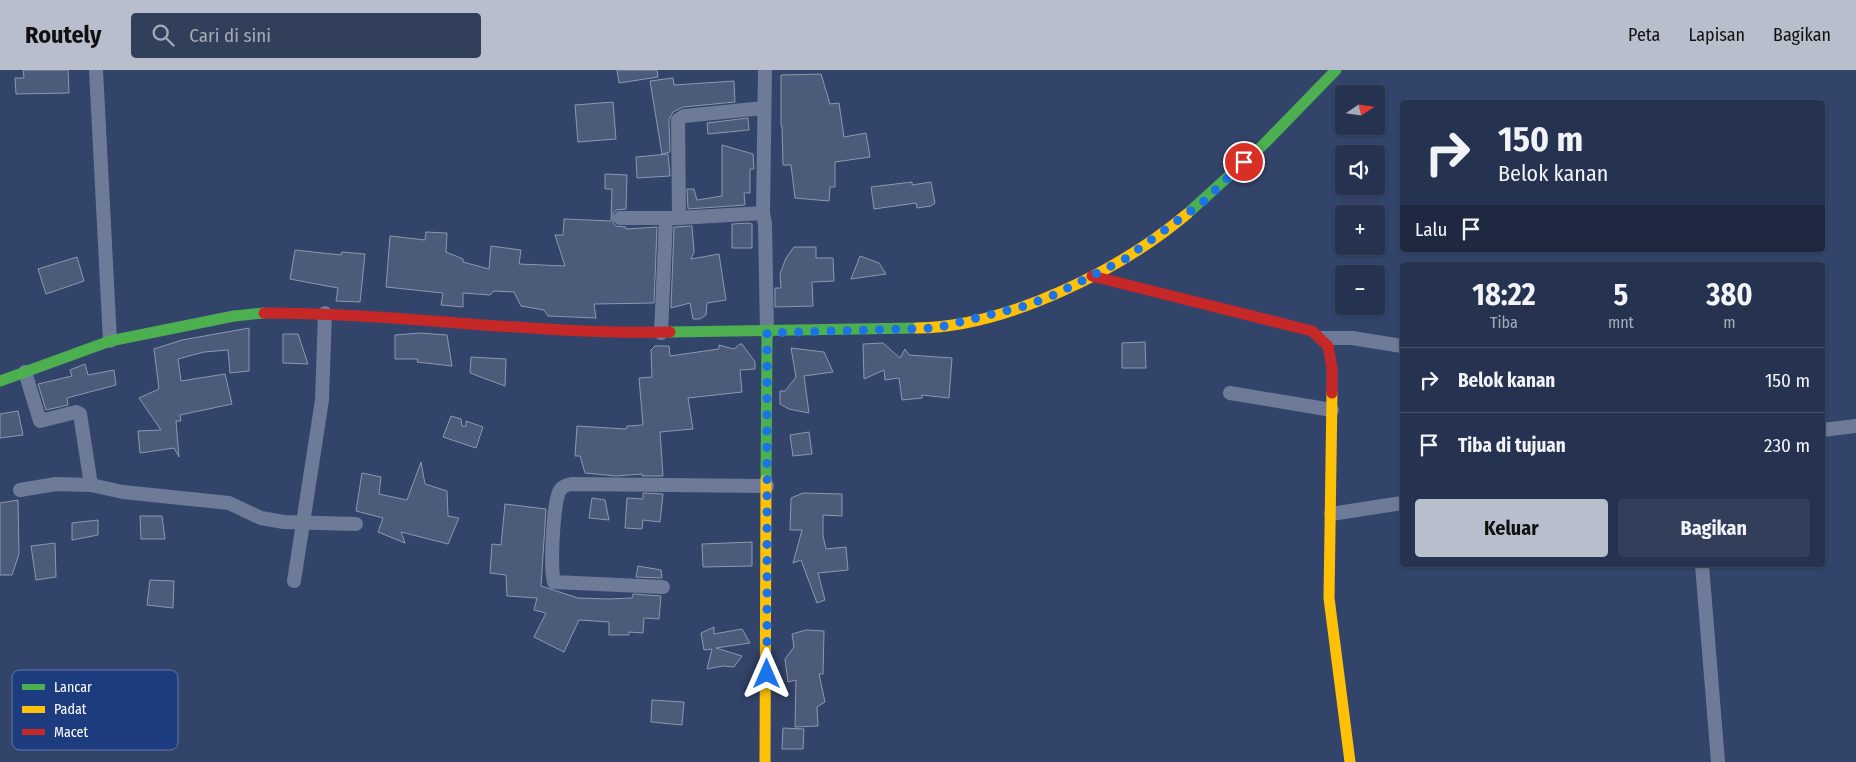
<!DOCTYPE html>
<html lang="id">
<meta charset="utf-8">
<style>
:root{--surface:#263350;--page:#323f5a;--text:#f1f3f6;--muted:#a4aab7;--line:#424e67;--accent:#b8becb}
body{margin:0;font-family:"Fira Sans Condensed",sans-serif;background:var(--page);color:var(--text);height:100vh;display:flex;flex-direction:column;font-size:19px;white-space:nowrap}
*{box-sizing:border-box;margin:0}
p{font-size:16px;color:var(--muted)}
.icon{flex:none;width:28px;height:28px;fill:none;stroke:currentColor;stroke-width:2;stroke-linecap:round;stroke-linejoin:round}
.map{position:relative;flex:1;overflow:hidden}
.drawer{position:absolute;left:1400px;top:192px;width:425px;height:305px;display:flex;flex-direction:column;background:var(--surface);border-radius:5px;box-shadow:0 1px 4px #0004,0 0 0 1px var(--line)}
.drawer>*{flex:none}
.hud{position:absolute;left:1400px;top:30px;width:425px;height:152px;border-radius:5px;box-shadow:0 1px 4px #0004,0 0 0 1px var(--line);background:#263350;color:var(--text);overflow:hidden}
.needle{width:32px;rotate:77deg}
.tools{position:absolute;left:1335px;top:15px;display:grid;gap:10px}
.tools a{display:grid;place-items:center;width:50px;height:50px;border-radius:5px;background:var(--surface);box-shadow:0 1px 4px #0004,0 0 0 1px var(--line);font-size:25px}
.pin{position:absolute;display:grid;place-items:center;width:42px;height:42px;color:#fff;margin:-21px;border:2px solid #fff;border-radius:50%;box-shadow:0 1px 5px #0007}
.me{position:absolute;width:55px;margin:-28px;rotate:0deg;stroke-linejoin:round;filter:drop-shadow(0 0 4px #0008)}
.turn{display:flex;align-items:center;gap:18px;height:105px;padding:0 15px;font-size:22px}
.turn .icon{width:65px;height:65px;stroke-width:2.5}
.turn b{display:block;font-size:35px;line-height:42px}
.then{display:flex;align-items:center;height:48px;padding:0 15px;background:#0003;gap:10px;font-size:19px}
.eta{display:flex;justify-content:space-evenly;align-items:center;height:85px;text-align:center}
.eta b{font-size:30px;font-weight:700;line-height:35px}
.primary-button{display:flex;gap:10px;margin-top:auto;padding:10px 15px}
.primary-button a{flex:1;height:58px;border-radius:5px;background:var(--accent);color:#111;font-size:20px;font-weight:700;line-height:58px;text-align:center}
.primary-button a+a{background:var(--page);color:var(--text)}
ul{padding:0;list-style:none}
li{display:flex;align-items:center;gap:15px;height:65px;padding:0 15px;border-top:1px solid var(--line)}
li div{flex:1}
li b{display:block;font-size:19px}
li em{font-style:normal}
header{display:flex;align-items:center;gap:30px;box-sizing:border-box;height:70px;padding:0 25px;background:var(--accent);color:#111}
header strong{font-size:24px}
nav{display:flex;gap:28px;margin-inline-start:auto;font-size:18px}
.search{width:350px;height:45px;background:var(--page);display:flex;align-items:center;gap:12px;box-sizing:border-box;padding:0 18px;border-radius:5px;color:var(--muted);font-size:19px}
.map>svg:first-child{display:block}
.building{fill:#4d5b7a;stroke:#8d98af}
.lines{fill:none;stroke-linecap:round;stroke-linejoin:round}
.street{stroke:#6e7b98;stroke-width:14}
.fast{stroke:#4caf50;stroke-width:11}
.slow{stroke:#ffc107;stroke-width:11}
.jam{stroke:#c62828;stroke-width:11}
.route{stroke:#1a73e8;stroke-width:9;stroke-dasharray:0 16.2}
.key{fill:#1d3c80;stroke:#6176a6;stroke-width:1}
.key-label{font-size:14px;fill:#fff}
</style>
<header>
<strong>Routely</strong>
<div class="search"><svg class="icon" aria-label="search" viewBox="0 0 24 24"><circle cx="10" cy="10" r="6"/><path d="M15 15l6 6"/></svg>Cari di sini</div>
<nav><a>Peta</a><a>Lapisan</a><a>Bagikan</a></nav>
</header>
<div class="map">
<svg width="1856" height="692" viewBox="0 0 1856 692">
<rect width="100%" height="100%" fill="#33446a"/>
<g class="building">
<path d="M23,0H68L69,23L16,24L15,8H24Z"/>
<path d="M617,0H657L658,7L619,13Z"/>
<path d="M821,4L830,34L839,33L844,67L866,63L870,87L835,92V117H830L829,131L795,128L791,95H783L782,56H781V5Z"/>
<path d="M673,8L674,15L734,11L735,32L683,37L673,42L669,50L670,82L662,84L650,11Z"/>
<path d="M613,32L616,69L578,72L575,35Z"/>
<path d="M748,48L749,60L708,64L707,53Z"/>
<path d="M722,75L753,84L754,99H750V123H744L745,135L688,139L687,119H694L697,130L722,126Z"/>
<path d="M668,84L670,106L637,108L636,87Z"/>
<path d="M605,104L627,105L626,139L616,140L613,143V153L616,156L626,157V159L657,157L654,233L594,234L596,248L548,246L544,240L521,236L514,222L494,221L490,225L463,223V237L441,235L443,223L386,217L390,166L425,170L426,162L447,163L446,182L463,189V192L489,199L491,176L521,180L519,194L565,196L555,165H563L564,149L611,151L612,119H605Z"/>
<path d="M912,112V115L931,112L935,133L931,136L917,138L916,133L874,139L871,117Z"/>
<path d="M748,153L752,154V178H732V154Z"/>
<path d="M692,156L694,182L691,189L719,184L726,230L707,233L706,245L700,249H693L690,233L671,238L674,157Z"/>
<path d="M794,177H816V188H833L834,211L812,212L813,236L775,237V218H781L780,204L786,188Z"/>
<path d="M295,180L341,185L342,182L365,184L360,232L336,231L338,218L290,209Z"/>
<path d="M860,186L879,193L886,204L851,209Z"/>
<path d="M77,187L84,211L46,224L38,199Z"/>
<path d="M249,258V301L230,303L228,280L204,282L178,289L181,311L225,304L232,334L180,345L181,351H176L179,387L174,378L140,383L138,361L161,360L139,328L159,319L154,279L182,270Z"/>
<path d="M420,263L447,265L452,296L417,292L418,289H395V265Z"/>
<path d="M283,264H298L308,294L283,293Z"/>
<path d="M1145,272L1146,298H1122V273Z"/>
<path d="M883,273L900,288L905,279L909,285L952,288L949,328L922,325V328L902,330L899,308L885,310L884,300L864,309L863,274Z"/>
<path d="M740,274H742L755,292V299L740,300L742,322L688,328L693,359L660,362L663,406H642V404L616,406L585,403L580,386H575L577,356L626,359L627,356L643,355L639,308L652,307L651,280L655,276H669L670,286L719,279V275L734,279Z"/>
<path d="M791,278L824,282L833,302L804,306L809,343L789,339L780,334V321H785L796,307Z"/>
<path d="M471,287L506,289L505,316L470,303Z"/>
<path d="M85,294L88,305L114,300L116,315L67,328L68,335L46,340L38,314L72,306L70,300Z"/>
<path d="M18,341L23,365L0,368V344Z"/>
<path d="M451,346L461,349L462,356H466V351L483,357L476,378L443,367Z"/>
<path d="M809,362L812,384L793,386L790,365Z"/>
<path d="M421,392L425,414L447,421L448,446L459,448L448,474L401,462L405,473L378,462L383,448L356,441L362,403L381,407L379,424L407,430Z"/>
<path d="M643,423L663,424L660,452L643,450L642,459L625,458L627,428L643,429Z"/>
<path d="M803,423L842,424V446L823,445V466L826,479L846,477L848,500L818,503L825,530L817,533L801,490L793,493L802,460H790L791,428Z"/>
<path d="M592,428L605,430L609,450L589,448Z"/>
<path d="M18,430L19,484L12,505H0V433Z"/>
<path d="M505,434L546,439L541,516L578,528L609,529L632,528L633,524L661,526L659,549L644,548L643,563L629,562V565H609V552L579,550L564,582L534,567L546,543L534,540L537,528L507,526L506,505L490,503L492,474L501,475Z"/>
<path d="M140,446H162L165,469H141Z"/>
<path d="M98,450V465L72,470V453Z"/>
<path d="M752,472V496L703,497L702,474Z"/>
<path d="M55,473L56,507L36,510L31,476Z"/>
<path d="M638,496L661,500L662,508L636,507Z"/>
<path d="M150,510L174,511L173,538L147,535Z"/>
<path d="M714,557V564L742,559L750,573L716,578L742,586L734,597L723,596L707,599L712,579L704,580L701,563Z"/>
<path d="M806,560L824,561L823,604H819L825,632L817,637L818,656L795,657L796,610L788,612L785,589L794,577L792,564Z"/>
<path d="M652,630L684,632L682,655L651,652Z"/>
<path d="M783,658L804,659L803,679H782Z"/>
</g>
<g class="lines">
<g class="street">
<path d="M96,0L110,271"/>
<path d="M765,0L763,143L765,154L767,263"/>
<path d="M620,148H679L763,143"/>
<path d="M679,148L678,50L684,46L764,38"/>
<path d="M661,263L666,148"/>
<path d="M1322,268H1352L1402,276"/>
<path d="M25,302L40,351L76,342L80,344L91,415"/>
<path d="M1230,323L1332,340"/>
<path d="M1822,360L1856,356"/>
<path d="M20,420L56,414L91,415L123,422L229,433L261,448L284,452L356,454"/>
<path d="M1331,444L1402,433"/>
<path d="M1702,495L1718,692"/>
<path d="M294,511L322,330L325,243"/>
<path d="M663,517L554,512C550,498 553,437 559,422C561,417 566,415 571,414L767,416"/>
</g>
<g class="fast">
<path d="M1187,144L1263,75L1336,0"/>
<path d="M670,262L917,258"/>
<path d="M0,311L110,271L234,246L264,243"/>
<path d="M766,410L767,263"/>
</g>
<g class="slow">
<path d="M917,258C1006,257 1119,201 1187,144"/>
<path d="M1332,323L1329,528L1350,692"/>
<path d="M765,692L766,410"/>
</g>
<g class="jam">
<path d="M1092,206L1312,261L1328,276L1332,298V323"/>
<path d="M264,243C400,243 535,265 670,262"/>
</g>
</g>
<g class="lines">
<path class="route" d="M767,604V263L936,258L1025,236L1054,225L1125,189L1203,132L1244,92"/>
</g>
<rect x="12" y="600" width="166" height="80" rx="8" class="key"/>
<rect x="22" y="614" width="23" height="6" fill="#4caf50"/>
<rect x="22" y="636" width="23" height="7" fill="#ffc107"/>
<rect x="22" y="659" width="23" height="6" fill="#c62828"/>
<g class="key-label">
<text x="54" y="622">Lancar</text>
<text x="54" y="644">Padat</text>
<text x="54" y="667">Macet</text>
</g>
</svg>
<div class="tools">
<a><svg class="needle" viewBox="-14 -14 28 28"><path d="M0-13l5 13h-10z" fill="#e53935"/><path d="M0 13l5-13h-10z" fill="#a4aab7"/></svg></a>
<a><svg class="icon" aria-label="sound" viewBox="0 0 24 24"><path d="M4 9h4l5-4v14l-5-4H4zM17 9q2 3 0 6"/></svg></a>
<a>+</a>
<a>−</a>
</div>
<div class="pin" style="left:1244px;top:92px;background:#d93025"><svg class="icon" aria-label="arrive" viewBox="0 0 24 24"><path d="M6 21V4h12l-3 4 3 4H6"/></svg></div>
<svg class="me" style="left:767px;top:604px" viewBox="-20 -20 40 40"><path d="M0-17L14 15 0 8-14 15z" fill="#1a73e8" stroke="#fff" stroke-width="4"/></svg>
<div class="hud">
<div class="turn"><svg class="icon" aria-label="right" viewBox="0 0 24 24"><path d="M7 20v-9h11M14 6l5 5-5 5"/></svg><div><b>150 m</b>Belok kanan</div></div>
<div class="then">Lalu<svg class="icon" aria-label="arrive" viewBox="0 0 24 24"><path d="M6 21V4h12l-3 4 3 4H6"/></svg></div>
</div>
<section class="drawer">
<div class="eta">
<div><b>18:22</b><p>Tiba</p></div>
<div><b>5</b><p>mnt</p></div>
<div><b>380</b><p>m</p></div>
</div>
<ul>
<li><svg class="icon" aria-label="right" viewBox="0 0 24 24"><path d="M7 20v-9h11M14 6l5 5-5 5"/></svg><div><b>Belok kanan</b></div><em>150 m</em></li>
<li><svg class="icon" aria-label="arrive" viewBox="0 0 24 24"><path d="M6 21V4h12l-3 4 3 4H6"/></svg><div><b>Tiba di tujuan</b></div><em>230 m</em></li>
</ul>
<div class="primary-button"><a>Keluar</a><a>Bagikan</a></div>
</section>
</div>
